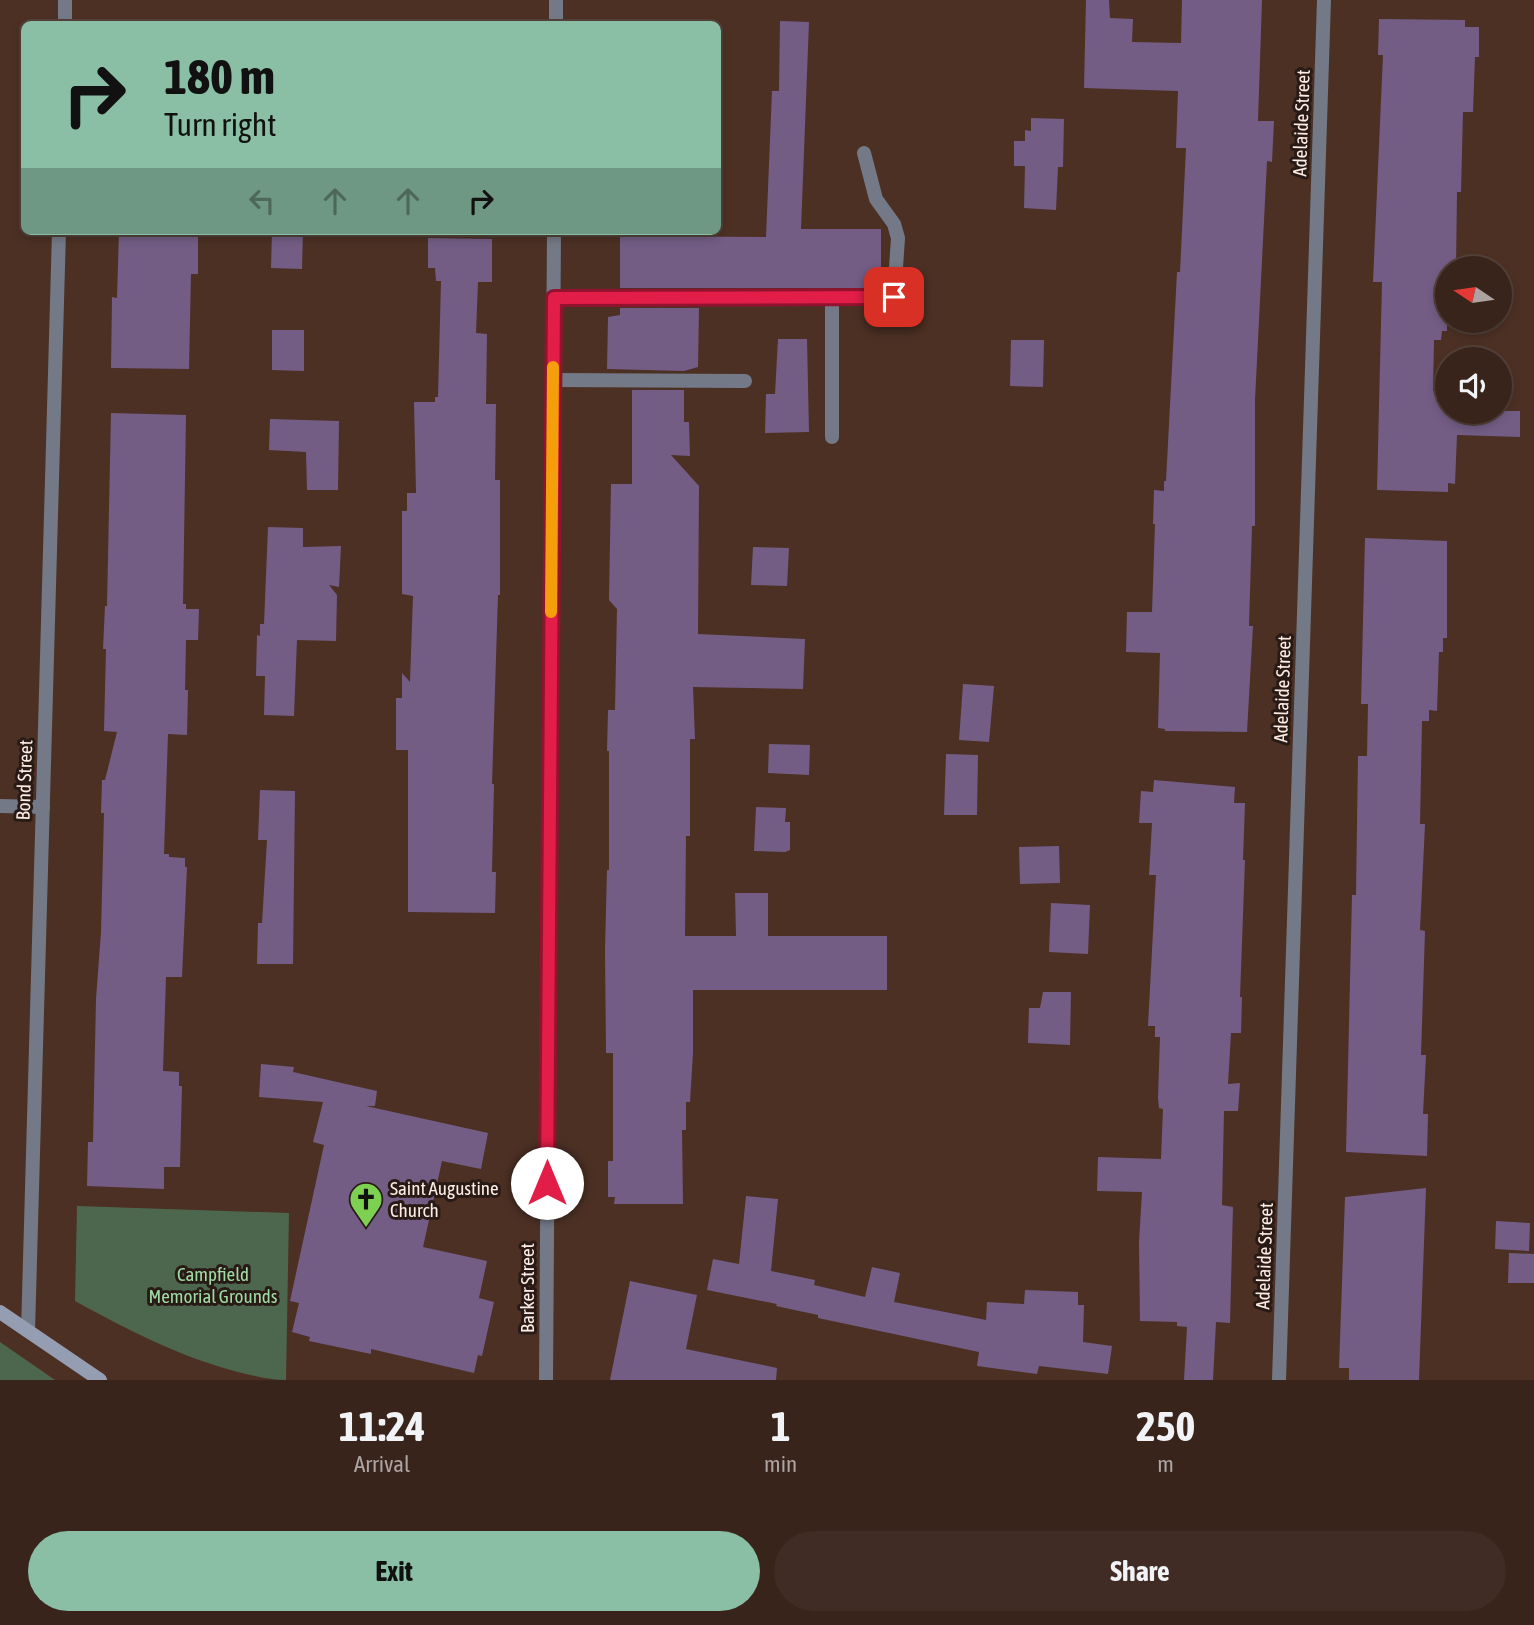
<!DOCTYPE html>
<style>
:root{--surface:#39241b;--page:#402c24;--text:#f1f3f6;--muted:#aba4a3;--line:#53413a;--accent:#8abfa5}
body{margin:0;font-family:"Asap Condensed",sans-serif;background:var(--page);color:var(--text);height:100vh;display:flex;flex-direction:column;font-size:26px;white-space:nowrap}
*{box-sizing:border-box;margin:0}
p{font-size:23px;color:var(--muted)}
.icon{flex:none;width:38px;height:38px;fill:none;stroke:currentColor;stroke-width:2;stroke-linecap:round;stroke-linejoin:round}
.map{position:relative;height:1380px;overflow:hidden}
.sheet{display:flex;flex-direction:column;background:var(--surface);flex:1}
.sheet>*{flex:none}
.hud{position:absolute;left:21px;top:21px;width:700px;height:214px;border-radius:10px;box-shadow:0 4px 10px #0003,0 0 0 2px var(--line);background:#8abfa5;color:#111;overflow:hidden}
.needle{width:46px;rotate:283deg}
.fabs{position:absolute;left:1435px;top:256px;display:grid;gap:14px}
.fabs a{display:grid;place-items:center;width:77px;height:77px;border-radius:50%;background:var(--surface);box-shadow:0 4px 10px #0003,0 0 0 2px var(--line);font-size:35px}
.pin{position:absolute;display:grid;place-items:center;width:60px;height:60px;color:#fff;margin:-30px;border-radius:14px;box-shadow:0 4px 10px #0006}
.me{position:absolute;width:77px;margin:-38px;rotate:0deg;stroke-linejoin:round;filter:drop-shadow(0 0 5px #0008)}
.turn{display:flex;align-items:center;gap:24px;height:147px;padding:0 28px;font-size:32px}
.turn .icon{width:91px;height:91px;stroke-width:2.5}
.turn b{display:block;font-size:49px;line-height:60px}
.lanes{display:flex;align-items:center;height:66px;padding:0 28px;background:#0003;justify-content:center;gap:35px;direction:ltr}
.lanes .off{opacity:.35}
.eta{display:flex;justify-content:space-evenly;align-items:center;height:119px;text-align:center}
.eta b{font-size:42px;font-weight:700;line-height:49px}
.cta{display:flex;gap:14px;margin-top:auto;padding:14px 28px}
.cta a{flex:1;height:80px;border-radius:42px;background:var(--accent);color:#111;font-size:28px;font-weight:700;line-height:80px;text-align:center}
.cta a+a{background:var(--page);color:var(--text)}
.map>svg:first-child{display:block}
.green{fill:#4d674f}
.building{fill:#735d85}
.lines{fill:none;stroke-linecap:round;stroke-linejoin:round}
.service{stroke:#737986;stroke-width:14}
.minor{stroke:#737986;stroke-width:14}
.secondary{stroke:#949db1;stroke-width:14}
.route-casing{stroke:#92132f;stroke-width:18}
.route{stroke:#e11d48;stroke-width:12}
.slow{stroke:#f59e0b;stroke-width:12}
.labels{text-anchor:middle;dominant-baseline:central;stroke-width:6;stroke-linejoin:round;paint-order:stroke}
.street-label{font-size:19px;fill:#ffece4;stroke:#281b16}
.poi-label{font-size:19px;fill:#ffece4;stroke:#281b16;text-anchor:start}
.park-label{font-size:19px;fill:#9fdba4;stroke:#281b16}
</style>
<div class="map">
<svg width="1534" height="1380" viewBox="0 0 1534 1380">
<rect width="100%" height="100%" fill="#4c3024"/>
<g class="green">
<path d="M77,1206L289,1213L286,1380C269,1380 255,1376 238,1372C180,1357 128,1330 75,1301Z"/>
<path d="M0,1342L55,1380H0Z"/>
</g>
<g class="building">
<path d="M1086,0H1109L1110,18L1133,19L1132,42L1181,43L1182,0H1262L1258,121H1274L1272,162L1267,161L1255,400V526H1252L1249,626H1253L1247,732L1165,731V729L1158,728L1160,653L1126,652L1127,612H1152L1155,524H1153L1154,490L1164,491V481H1166L1177,272H1180L1186,148H1176L1178,91L1084,88Z"/>
<path d="M1379,19L1465,20V27H1479V57H1475L1473,112H1463L1461,192H1457L1456,268H1447V331H1442L1441,340H1434L1433,391L1447,392V411H1520V437L1457,435L1455,484L1448,483V492L1377,490L1382,282H1373L1383,55H1378Z"/>
<path d="M780,21L809,22L801,229H881V288H620V236L766,237L772,91H779Z"/>
<path d="M1031,118L1064,119L1063,167H1058L1056,210L1024,208L1025,166H1014V141H1025V130L1031,131Z"/>
<path d="M119,231H198V274H191L189,369L111,368L112,297L117,298Z"/>
<path d="M272,231H303L302,269L271,268Z"/>
<path d="M428,238L492,239V282H478L476,333L487,334L486,404H496L495,480H500V595H498L492,784H494L492,872H496L495,913L408,912V750H396V698H402V673L410,682L413,596L402,594V511H407V493H416L414,402H435V397H438L441,281H436L435,268H428Z"/>
<path d="M620,308H699L698,367L684,371L607,369L608,317L620,315Z"/>
<path d="M272,330H304V371L272,370Z"/>
<path d="M778,339H807L809,432L765,433L766,394H775Z"/>
<path d="M1011,340H1044L1043,387L1010,386Z"/>
<path d="M632,390H684V422H689L690,456L671,455L699,486L698,634L805,639L803,689L693,687L695,739H690V836H686L685,936H736L735,893H768V936H887V990H693V1053L690,1102H686V1130H682L683,1204H614L615,1197H608V1161H613V1053H606L605,950L607,870H609V751H607L608,710H615L617,609L609,600L611,484H632Z"/>
<path d="M111,413L186,415L183,604H186V609H199L198,640H186L185,690H188L187,735L168,734L164,854H169V857L185,858V867H187L182,977H166L163,1071L179,1072V1086H182L180,1167H164V1189L87,1186L88,1142H93L96,999L101,932L104,813H101L102,780H105L117,732L104,731L106,649H103L105,606H107Z"/>
<path d="M270,419L339,421L338,490H307L306,452L269,450Z"/>
<path d="M268,527L303,528V547L341,546L339,587L329,585L337,595L336,641L297,640L294,716L264,715L265,676H256L257,635L260,636V624H264Z"/>
<path d="M1365,538L1447,541V638H1443V652H1439L1437,711L1429,710V721H1422L1420,824H1425L1420,930L1425,931L1421,1055H1426L1423,1114H1428L1427,1156L1346,1152L1352,895H1356L1358,756H1367L1368,704H1361Z"/>
<path d="M753,547L789,548L787,586L751,585Z"/>
<path d="M963,684L994,686L989,742L959,740Z"/>
<path d="M769,744L810,745L809,775L768,773Z"/>
<path d="M946,754L978,755L977,815H944Z"/>
<path d="M1154,780L1235,787L1234,803H1245L1243,860H1245L1240,997H1242L1241,1033H1231L1228,1084L1240,1083L1238,1111H1224L1222,1205L1233,1207L1230,1323L1216,1322L1213,1380H1184L1187,1327L1177,1326V1322L1140,1321L1139,1242L1142,1192L1097,1191L1098,1157L1161,1159L1163,1109L1159,1108L1158,1098L1160,1037H1155V1026H1148L1156,875H1149L1152,823H1139L1141,791L1153,792Z"/>
<path d="M260,790L295,791L293,964H257L258,923H262L267,840H258Z"/>
<path d="M756,807L786,808L785,822H790V850L785,852L754,851Z"/>
<path d="M1059,846L1060,883L1020,884L1019,847Z"/>
<path d="M1051,903L1090,905L1088,954L1049,952Z"/>
<path d="M1043,992H1071L1070,1045L1028,1043L1029,1008H1040Z"/>
<path d="M261,1064L294,1067L293,1072L377,1091L375,1106H366L488,1133L481,1169L442,1161L423,1247L487,1261L479,1298L494,1302L482,1356L478,1355L474,1373L371,1349V1354L309,1341L310,1337L292,1332L299,1303L290,1301L324,1145L313,1142L323,1102L259,1097Z"/>
<path d="M1426,1188L1419,1380H1349V1368H1339L1345,1197Z"/>
<path d="M746,1196L778,1199L771,1271L815,1280L814,1285L865,1297L872,1267L900,1273L894,1302L986,1320L987,1302L1024,1304L1025,1290L1078,1292V1305H1084L1083,1342L1112,1346L1108,1374L1039,1366L1037,1374L977,1366L979,1352L818,1318V1315L776,1306L777,1304L707,1290L713,1259L739,1264Z"/>
<path d="M1496,1221L1530,1223L1529,1251L1495,1249Z"/>
<path d="M1509,1253L1534,1254V1283H1508Z"/>
<path d="M630,1281L697,1295L686,1349L777,1368L776,1380H610Z"/>
</g>
<g class="lines">
<g class="service">
<path d="M554,298H832V437"/>
<path d="M832,298L894,297L898,238L894,224L876,199L864,153"/>
<path d="M553,380L745,381"/>
<path d="M0,806L43,807"/>
</g>
<g class="minor">
<path d="M65,24V0"/>
<path d="M556,24V0"/>
<path d="M28,1331L59,231"/>
<path d="M546,1380L554,231"/>
<path d="M1279,1380L1324,0"/>
</g>
<path class="secondary" d="M0,1312L100,1380"/>
</g>
<g class="lines">
<defs>
<path id="route" d="M547,1183L554,298L894,297"/>
</defs>
<use href="#route" class="route-casing"/>
<use href="#route" class="route"/>
<path class="slow" d="M551,612L553,367"/>
</g>
<defs>
<symbol id="church-pin" viewBox="-11 -11 22 30"><path d="M0 17L-7.5 6A9.5 9.5 0 1 1 7.5 6Z" fill="#7ed053" stroke="#281b16"/><path d="M-1.2-6h2.4v3.5h3.3v2.4h-3.3V6h-2.4V-.1h-3.3v-2.4h3.3Z" fill="#111"/></symbol>
</defs>
<g fill-rule="evenodd">
<use href="#church-pin" x="347" y="1180" width="38" height="52"/>
</g>
<g class="labels">
<g class="street-label">
<text transform="translate(1301 123) rotate(-88)">Adelaide Street</text>
<text transform="translate(1282 689) rotate(-88)">Adelaide Street</text>
<text transform="translate(24 780) rotate(-88)">Bond Street</text>
<text transform="translate(1264 1256) rotate(-88)">Adelaide Street</text>
<text transform="translate(527 1288) rotate(-90)">Barker Street</text>
</g>
<g class="poi-label">
<text x="390" y="1188">Saint Augustine<tspan x="390" dy="22">Church</tspan></text>
</g>
<g class="park-label">
<text x="213" y="1274">Campfield<tspan x="213" dy="22">Memorial Grounds</tspan></text>
</g>
</g>
</svg>
<div class="fabs">
<a><svg class="needle" viewBox="-14 -14 28 28"><path d="M0-13l5 13h-10z" fill="#e53935"/><path d="M0 13l5-13h-10z" fill="#aba4a3"/></svg></a>
<a><svg class="icon" aria-label="sound" viewBox="0 0 24 24"><path d="M4 9h4l5-4v14l-5-4H4zM17 9q2 3 0 6"/></svg></a>
</div>
<div class="pin" style="left:894px;top:297px;background:#d93025"><svg class="icon" aria-label="arrive" viewBox="0 0 24 24"><path d="M6 21V4h12l-3 4 3 4H6"/></svg></div>
<svg class="me" style="left:547px;top:1183px" viewBox="-20 -20 40 40"><circle r="19" fill="#fff"/><path d="M0-13L10 11 0 6-10 11z" fill="#e11d48"/></svg>
<div class="hud">
<div class="turn"><svg class="icon" aria-label="right" viewBox="0 0 24 24"><path d="M7 20v-9h11M14 6l5 5-5 5"/></svg><div><b>180 m</b>Turn right</div></div>
<div class="lanes"><svg class="icon off" aria-label="left" viewBox="0 0 24 24"><path d="M17 20v-9H6M10 6l-5 5 5 5"/></svg><svg class="icon off" aria-label="ahead" viewBox="0 0 24 24"><path d="M12 20V5M6 11l6-6 6 6"/></svg><svg class="icon off" aria-label="ahead" viewBox="0 0 24 24"><path d="M12 20V5M6 11l6-6 6 6"/></svg><svg class="icon" aria-label="right" viewBox="0 0 24 24"><path d="M7 20v-9h11M14 6l5 5-5 5"/></svg></div>
</div>
</div>
<section class="sheet">
<div class="eta">
<div><b>11:24</b><p>Arrival</p></div>
<div><b>1</b><p>min</p></div>
<div><b>250</b><p>m</p></div>
</div>
<div class="cta"><a>Exit</a><a>Share</a></div>
</section>
